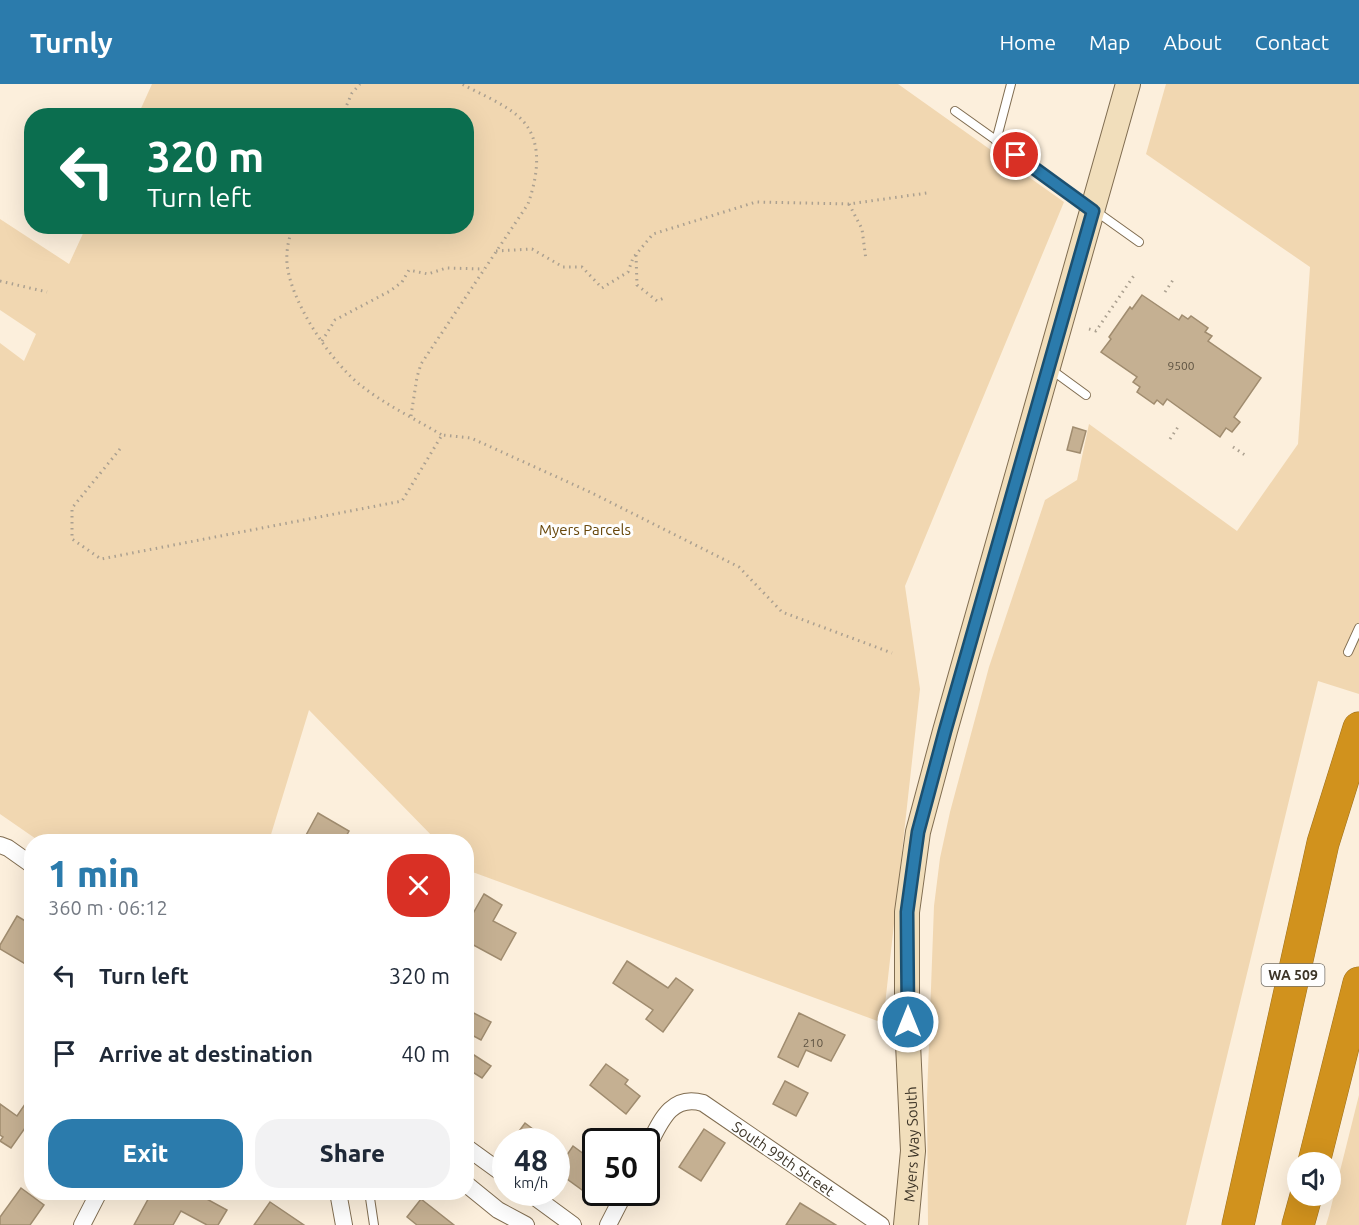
<!DOCTYPE html>
<meta charset="utf-8">
<style>
:root{--surface:#fff;--page:#f2f2f3;--text:#1f2937;--muted:#747a83;--accent:#2b7bac}
body{margin:0;font-family:Ubuntu,sans-serif;background:var(--page);color:var(--text);height:100vh;display:flex;flex-direction:column;font-size:22px;white-space:nowrap}
*{box-sizing:border-box;margin:0}
p{font-size:20px;color:var(--muted)}
.icon{flex:none;width:33px;height:33px;fill:none;stroke:currentColor;stroke-width:2;stroke-linecap:round;stroke-linejoin:round}
.map{position:relative;flex:1;overflow:hidden}
.panel{position:absolute;left:24px;top:750px;width:450px;height:366px;display:flex;flex-direction:column;background:var(--surface);border-radius:24px;box-shadow:0 6px 24px #0002}
.panel>*{flex:none}
.banner{position:absolute;left:24px;top:24px;width:450px;height:126px;border-radius:24px;box-shadow:0 6px 24px #0002;background:#0b6e4f;color:#fff;overflow:hidden}
.fabs{position:absolute;left:1287px;top:1068px;display:grid;gap:12px}
.fabs a{display:grid;place-items:center;width:54px;height:54px;border-radius:50%;background:var(--surface);box-shadow:0 6px 24px #0002;font-size:30px}
.speed{position:absolute;left:492px;top:1044px;display:flex;gap:12px;font-size:30px;font-weight:700;text-align:center}
.speed>*{display:grid;place-content:center;width:78px;height:78px;border-radius:50%;background:var(--surface);box-shadow:0 6px 24px #0002;line-height:1}
.speed small{font-size:15px;font-weight:400}
.speed .limit{border:3px solid #111;border-radius:9px;background:#fff;color:#111}
.pin{position:absolute;display:grid;place-items:center;width:51px;height:51px;color:#fff;margin:-26px;border:3px solid #fff;border-radius:50%;box-shadow:0 2px 6px #0007}
.me{position:absolute;width:66px;margin:-33px;rotate:0deg;stroke-linejoin:round;filter:drop-shadow(0 0 4px #0008)}
.turn{display:flex;align-items:center;gap:21px;height:126px;padding:0 24px;font-size:27px}
.turn .icon{width:78px;height:78px;stroke-width:2.5}
.turn b{display:block;font-size:42px;line-height:51px}
.round{display:grid;place-items:center;flex:none;width:63px;height:63px;border-radius:24px;background:var(--page)}
.summary{display:flex;align-items:center;justify-content:space-between;height:102px;padding:0 24px}
h1{font-size:36px;font-weight:800;line-height:45px;color:var(--accent)}
.primary-button{display:flex;gap:12px;margin-top:auto;padding:12px 24px}
.primary-button a{flex:1;height:69px;border-radius:24px;background:var(--accent);color:#fff;font-size:24px;font-weight:800;line-height:69px;text-align:center}
.primary-button a+a{background:var(--page);color:var(--text)}
ul{padding:0;list-style:none}
li{display:flex;align-items:center;gap:18px;height:78px;padding:0 24px}
li div{flex:1}
li b{display:block;font-size:22px}
li em{font-style:normal}
header{display:flex;align-items:center;gap:36px;box-sizing:border-box;height:84px;padding:0 30px;background:var(--accent);color:#fff}
header strong{font-size:28px}
nav{display:flex;gap:33px;margin-inline-start:auto;font-size:21px}
.map>svg:first-child{display:block}
.green{fill:#f1d7b1}
.building{fill:#c5b092;stroke:#a08c6f;stroke-width:1.5}
.lines{fill:none;stroke-linecap:round;stroke-linejoin:round}
.lane-casing{stroke:#806d51;stroke-width:10}
.street-casing{stroke:#806d51;stroke-width:18}
.secondary-casing{stroke:#806d51;stroke-width:26}
.highway-casing{stroke:#9d7120;stroke-width:33}
.path{stroke:#aba090;stroke-width:3;stroke-dasharray:1.5 4.5;stroke-linecap:butt}
.lane{stroke:#fff;stroke-width:8}
.street{stroke:#fff;stroke-width:16}
.secondary{stroke:#f1debb;stroke-width:24}
.highway{stroke:#d1921d;stroke-width:32}
.route-casing{stroke:#1c5070;stroke-width:15}
.route{stroke:#2b7bac;stroke-width:10}
.labels{text-anchor:middle;dominant-baseline:central;stroke-width:6;stroke-linejoin:round;paint-order:stroke}
.number-label{font-size:12px;fill:#5e5342}
.shield{fill:#fefefe;stroke:#767168;stroke-width:1.5}
.shield-label{font-size:14px;font-weight:bold;fill:#3c3427}
.park-label{font-size:15px;fill:#674609;stroke:#fefefe}
.street-label{font-size:15px;fill:#3c3427;stroke:#fefefe}
</style>
<header>
<strong>Turnly</strong>
<nav><a>Home</a><a>Map</a><a>About</a><a>Contact</a></nav>
</header>
<div class="map">
<svg width="1359" height="1141" viewBox="0 0 1359 1141">
<rect width="100%" height="100%" fill="#fcefdc"/>
<g class="green">
<path d="M152,0H898L1064,118L905,502L920,605L883,939L467,786L466,758L437,757L309,626L269,757H39L0,730V259L24,277L36,250L0,226V135L69,180L86,143L466,142V32L138,31Z"/>
<path d="M1166,0H1359V610L1318,597L1186,1141H928L927,1014L934,822L940,774L950,728L989,583L1045,416L1077,396L1089,340L1237,447L1298,360L1310,183L1146,70Z"/>
<path d="M1359,1011V1141H1326L1329,1131Z"/>
</g>
<g class="building">
<path d="M1142,211L1179,236L1182,231L1188,235L1191,232L1208,244L1205,248L1212,252L1208,257L1261,294L1234,333L1240,338L1232,348L1226,344L1220,353L1167,315L1163,321L1157,316L1154,320L1137,308L1140,303L1133,298L1137,293L1101,268L1111,255L1109,253L1130,223L1132,225Z"/>
<path d="M1073,343L1086,347L1080,369L1067,366Z"/>
<path d="M318,729L349,747L343,758H312L305,753Z"/>
<path d="M484,810L502,821L493,837L516,849L501,876L466,857V842Z"/>
<path d="M17,832L32,841V884L0,865V861Z"/>
<path d="M627,877L668,904L676,894L693,906L663,948L646,935L653,926L613,899Z"/>
<path d="M466,925L491,938L481,956L466,948Z"/>
<path d="M799,929L845,951L831,977L806,966L798,983L778,973Z"/>
<path d="M474,971L491,982L482,994L466,984Z"/>
<path d="M606,980L628,996L625,1000L640,1012L626,1030L590,1001Z"/>
<path d="M785,997L808,1009L796,1032L773,1020Z"/>
<path d="M32,1010V1034L11,1064L0,1057L3,1053L0,1051V1020L17,1032Z"/>
<path d="M525,1039L550,1058H511Z"/>
<path d="M704,1045L725,1059L701,1097L679,1083Z"/>
<path d="M573,1062L596,1079V1102L589,1111L556,1087Z"/>
<path d="M21,1104L44,1121L30,1141H0V1133Z"/>
<path d="M152,1108H194L227,1126L218,1141H207L181,1127L173,1141H134Z"/>
<path d="M421,1115L454,1141H417L407,1133Z"/>
<path d="M270,1118L304,1141H254Z"/>
<path d="M800,1119L836,1141H786Z"/>
</g>
<g class="lines">
<defs>
<g id="lane">
<path d="M955,27L1139,158"/>
<path d="M996,57L1011,0"/>
<path d="M1049,284L1086,311"/>
<path d="M1348,568L1359,544"/>
<path d="M367,1108L370,1114L374,1141"/>
</g>
<g id="street">
<path d="M0,761L8,764L32,781"/>
<path d="M466,1063L506,1092"/>
<path id="s1" d="M646,1066C659,1042 669,1009 703,1019L881,1141"/>
<path d="M466,1100L498,1126L526,1141"/>
<path d="M338,1108L344,1141"/>
<path d="M528,1108L573,1141"/>
<path d="M82,1141L99,1108"/>
<path d="M608,1141L625,1108"/>
</g>
<g id="secondary">
<path id="s2" d="M906,1141L913,1067L907,938V828L918,748L945,647L1128,0"/>
</g>
<g id="highway">
<path d="M1314,1078L1359,899"/>
<path d="M1238,1141L1323,759L1359,644"/>
<path d="M1298,1141L1306,1112"/>
</g>
</defs>
<use href="#lane" class="lane-casing"/>
<use href="#street" class="street-casing"/>
<use href="#secondary" class="secondary-casing"/>
<use href="#highway" class="highway-casing"/>
<g class="path">
<path d="M342,32L352,9L360,0"/>
<path d="M849,120L862,145L866,176"/>
<path d="M293,142C289,154 286,166 287,179C290,217 330,276 359,300C384,320 415,335 442,351"/>
<path d="M496,167L532,165L563,183H582L602,204L628,188L633,174L653,150L756,118L849,120L927,109"/>
<path d="M636,171L637,201L657,217L664,214"/>
<path d="M0,197L47,208"/>
<path d="M1165,208L1173,196"/>
<path d="M1089,245L1096,247L1135,190"/>
<path d="M322,257L335,236L390,207L402,198L409,186L428,190L446,184L484,185"/>
<path d="M411,332L417,293L421,280L528,120C537,94 544,59 522,36C508,21 480,10 462,0"/>
<path d="M1170,355L1178,343"/>
<path d="M1233,363L1245,371"/>
<path d="M120,365L72,424V455L101,475L402,417L442,351L471,354L590,408L739,483L782,528L892,569"/>
</g>
<use href="#lane" class="lane"/>
<use href="#street" class="street"/>
<use href="#secondary" class="secondary"/>
<use href="#highway" class="highway"/>
</g>
<g class="lines">
<defs>
<path id="route" d="M908,938L907,828L918,748L945,647L1093,127L1016,71"/>
</defs>
<use href="#route" class="route-casing"/>
<use href="#route" class="route"/>
</g>
<g class="labels">
<g class="number-label">
<text x="1181" y="281">9500</text>
<text x="813" y="958">210</text>
</g>
<rect class="shield" x="1261.5" y="880" width="63" height="22" rx="4.5"/>
<g class="shield-label">
<text x="1293" y="891">WA 509</text>
</g>
<g class="park-label">
<text x="585" y="445">Myers Parcels</text>
</g>
<g class="street-label">
<text stroke="none"><textPath href="#s2" startOffset="81">Myers Way South</textPath></text>
<text stroke="none"><textPath href="#s1" startOffset="180">South 99th Street</textPath></text>
</g>
</g>
</svg>
<div class="fabs">
<a><svg class="icon" aria-label="sound" viewBox="0 0 24 24"><path d="M4 9h4l5-4v14l-5-4H4zM17 9q2 3 0 6"/></svg></a>
</div>
<div class="speed"><div>48<small>km/h</small></div><div class="limit">50</div></div>
<div class="pin" style="left:1016px;top:71px;background:#d93025"><svg class="icon" aria-label="arrive" viewBox="0 0 24 24"><path d="M6 21V4h12l-3 4 3 4H6"/></svg></div>
<svg class="me" style="left:908px;top:938px" viewBox="-20 -20 40 40"><circle r="17" fill="#2b7bac" stroke="#fff" stroke-width="3"/><path d="M0-11L8 9 0 5-8 9z" fill="#fff"/></svg>
<div class="banner">
<div class="turn"><svg class="icon" aria-label="left" viewBox="0 0 24 24"><path d="M17 20v-9H6M10 6l-5 5 5 5"/></svg><div><b>320 m</b>Turn left</div></div>
</div>
<section class="panel">
<div class="summary"><div><h1>1 min</h1><p>360 m · 06:12</p></div><a class="round" style="background:#d93025;color:#fff"><svg class="icon" aria-label="close" viewBox="0 0 24 24"><path d="M6 6l12 12M18 6L6 18"/></svg></a></div>
<ul>
<li><svg class="icon" aria-label="left" viewBox="0 0 24 24"><path d="M17 20v-9H6M10 6l-5 5 5 5"/></svg><div><b>Turn left</b></div><em>320 m</em></li>
<li><svg class="icon" aria-label="arrive" viewBox="0 0 24 24"><path d="M6 21V4h12l-3 4 3 4H6"/></svg><div><b>Arrive at destination</b></div><em>40 m</em></li>
</ul>
<div class="primary-button"><a>Exit</a><a>Share</a></div>
</section>
</div>
